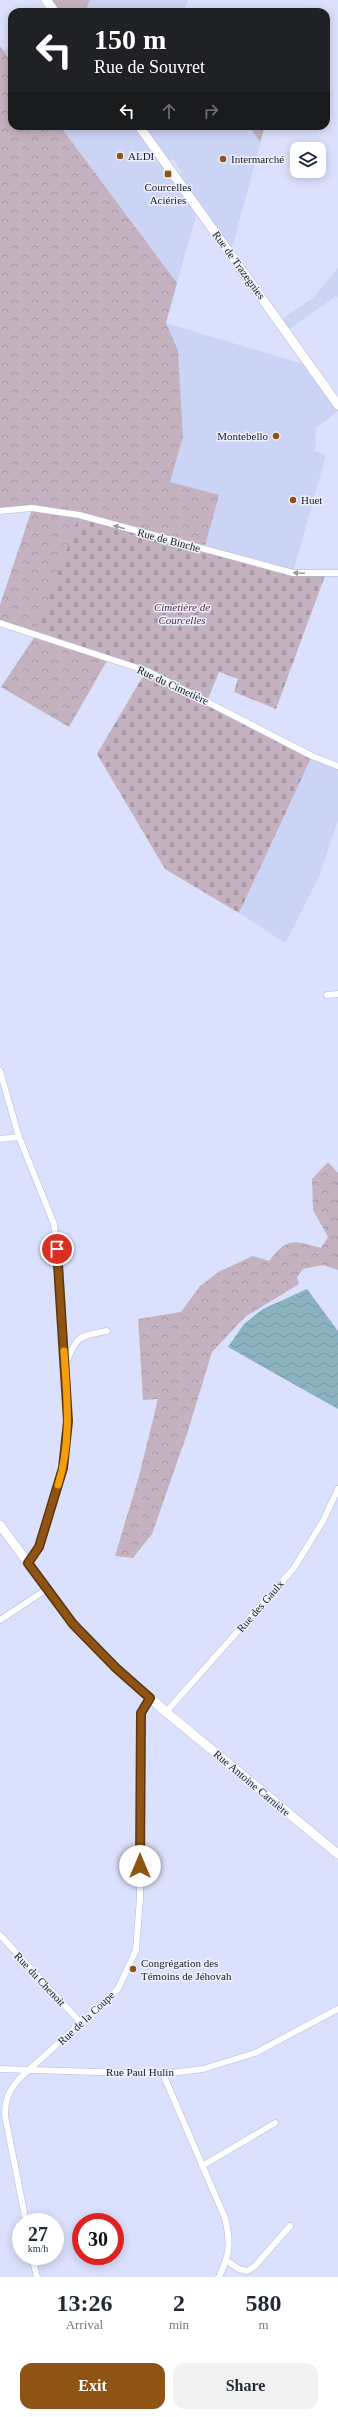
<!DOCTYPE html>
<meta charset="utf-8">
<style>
:root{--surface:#fff;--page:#f2f2f3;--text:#1f2937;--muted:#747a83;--accent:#8f5413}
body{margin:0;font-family:Georgia,serif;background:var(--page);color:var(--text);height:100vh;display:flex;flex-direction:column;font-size:15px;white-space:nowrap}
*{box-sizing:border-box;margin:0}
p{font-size:13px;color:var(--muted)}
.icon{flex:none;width:22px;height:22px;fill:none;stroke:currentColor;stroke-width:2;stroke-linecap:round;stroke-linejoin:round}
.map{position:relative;height:2277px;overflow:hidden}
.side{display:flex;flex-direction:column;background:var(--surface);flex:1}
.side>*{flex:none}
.guide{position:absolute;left:8px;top:8px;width:322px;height:122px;border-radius:12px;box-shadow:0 2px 10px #0003;background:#202124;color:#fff;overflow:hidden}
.buttons{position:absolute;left:290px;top:142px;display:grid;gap:8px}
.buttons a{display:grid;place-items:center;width:36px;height:36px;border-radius:8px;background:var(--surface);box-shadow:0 2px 10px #0003;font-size:20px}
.speed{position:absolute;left:12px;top:2213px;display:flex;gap:8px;font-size:20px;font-weight:700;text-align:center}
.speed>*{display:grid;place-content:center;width:52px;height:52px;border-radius:50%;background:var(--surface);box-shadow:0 2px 10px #0003;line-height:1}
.speed small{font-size:10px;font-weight:400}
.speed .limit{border:6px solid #d22;background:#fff;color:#111}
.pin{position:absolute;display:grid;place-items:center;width:34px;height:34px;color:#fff;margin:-17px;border:2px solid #fff;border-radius:50%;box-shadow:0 1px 4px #0007}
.me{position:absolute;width:44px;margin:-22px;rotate:0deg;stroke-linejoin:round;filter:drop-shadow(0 0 3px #0008)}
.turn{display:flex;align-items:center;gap:14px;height:84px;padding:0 20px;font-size:18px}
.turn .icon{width:52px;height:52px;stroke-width:2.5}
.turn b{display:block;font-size:28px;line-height:34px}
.lanes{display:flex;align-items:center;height:38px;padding:0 20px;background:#0003;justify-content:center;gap:20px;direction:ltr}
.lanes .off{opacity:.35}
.eta{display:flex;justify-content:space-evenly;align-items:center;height:68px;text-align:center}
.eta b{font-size:24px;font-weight:700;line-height:28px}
.action{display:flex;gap:8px;margin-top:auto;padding:8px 20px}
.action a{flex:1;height:46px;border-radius:12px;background:var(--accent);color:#fff;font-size:16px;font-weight:700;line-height:46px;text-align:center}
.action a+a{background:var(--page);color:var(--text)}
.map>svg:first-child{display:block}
.built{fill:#ccd4f6}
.grass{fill:#c5b2c0}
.forest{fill:url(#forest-crowns)}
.cemetery{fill:url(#cemetery-stones)}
.water{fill:url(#water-waves)}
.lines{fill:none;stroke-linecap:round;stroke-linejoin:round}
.minor-casing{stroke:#b4bad5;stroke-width:7}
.secondary-casing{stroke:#b4bad5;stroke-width:10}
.minor{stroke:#fff;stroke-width:6}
.secondary{stroke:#fff;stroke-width:9}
.oneway{fill:#97989c}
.route-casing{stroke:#5d370c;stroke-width:10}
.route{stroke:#8f5413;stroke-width:7}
.slow{stroke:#f59e0b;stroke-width:7}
.poi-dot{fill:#8f5413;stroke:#edf0fb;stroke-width:1.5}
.labels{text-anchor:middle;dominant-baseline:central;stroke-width:3;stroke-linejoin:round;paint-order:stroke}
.poi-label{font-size:11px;fill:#181a24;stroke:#edf0fb;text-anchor:start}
.street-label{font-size:11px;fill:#181a24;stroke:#edf0fb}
.park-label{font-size:11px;font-style:italic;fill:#542c4d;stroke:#edf0fb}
</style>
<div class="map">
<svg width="338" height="2277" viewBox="0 0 338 2277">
<defs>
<pattern id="forest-crowns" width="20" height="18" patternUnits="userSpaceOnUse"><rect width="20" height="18" fill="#c5b2c0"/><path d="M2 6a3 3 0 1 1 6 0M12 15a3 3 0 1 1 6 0" fill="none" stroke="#a898a5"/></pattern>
<pattern id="cemetery-stones" width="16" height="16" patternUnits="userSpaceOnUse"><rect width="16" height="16" fill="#c5b2c0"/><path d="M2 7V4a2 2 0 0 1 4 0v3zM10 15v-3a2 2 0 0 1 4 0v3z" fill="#a898a5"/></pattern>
<pattern id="water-waves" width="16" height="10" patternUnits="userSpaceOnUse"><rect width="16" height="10" fill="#8bb3bf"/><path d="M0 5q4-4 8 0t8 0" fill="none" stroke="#7799a4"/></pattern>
</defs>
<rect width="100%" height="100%" fill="#dbe1fd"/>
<g class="built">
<path d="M90,0H188L184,12H85Z"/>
<path d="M12,44V62L3,51Z"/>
<path d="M60,126H141L176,178L182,172L173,159L169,161L146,126H265L233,245L227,249L198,209L177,283Z"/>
<path d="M338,268V298L336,296L286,332L279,321L314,297Z"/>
<path d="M166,323L310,366L338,405V411L316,428L315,451L326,455L293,573L204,550L170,482L183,437L178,350Z"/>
<path d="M312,756L338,766V820L319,877L285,943L239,913Z"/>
</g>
<g class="grass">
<path d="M46,0H90L85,12H55Z"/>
<path d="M249,126H265L260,142Z"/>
</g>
<g class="forest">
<path d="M0,46L12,62V126H60L177,283L166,323L178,350L183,437L170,482L219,495L204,550L108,659L69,727L1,687L35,636L0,623V605L32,509L0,511Z"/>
<path d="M328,1162L338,1173V1270L323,1265L303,1269L297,1277L299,1284L245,1317L212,1352L187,1434L152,1534L133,1558L115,1556L139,1476L158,1399L143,1400L138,1319L181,1312L200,1286L220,1271L253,1256L269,1261C289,1236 293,1241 321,1248L328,1237L313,1210L312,1179Z"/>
</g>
<path class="cemetery" d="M79,515L293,573H326L276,709L234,692L238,679L219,672L207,701L312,756L239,913L165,869L97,754L146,671L35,636Z"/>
<path class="water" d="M307,1289L338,1331V1409L228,1347L244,1324L263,1309Z"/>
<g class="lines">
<defs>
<g id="minor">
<path d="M0,511L32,508L79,515L293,573H338"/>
<path d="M0,623L147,671L312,756L338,766"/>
<path d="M327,995L338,994"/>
<path d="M0,1071L19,1137L54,1224L60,1274L68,1421L63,1468L39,1547L28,1563"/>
<path d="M0,1139L19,1137"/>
<path d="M66,1362C78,1336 78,1336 107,1331"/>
<path d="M0,1620L47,1589"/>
<path d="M166,1712L294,1568L323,1521L338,1489"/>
<path d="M0,1935L81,2023"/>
<path d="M0,2069L163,2074L203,2069L255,2053L338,2009"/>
<path d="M163,2074L225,2218C231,2243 230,2254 219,2277"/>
<path d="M202,2166L275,2123"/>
<path d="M26,2222L5,2116C5,2099 9,2090 20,2078L118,1989L136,1950L140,1898L141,1713L150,1698"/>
<path d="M32,2256L37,2277"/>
<path d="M227,2261L239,2269L247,2271L255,2266L290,2226"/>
</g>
<g id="secondary">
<path d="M46,0L55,12"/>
<path d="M139,126L338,405"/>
<path d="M0,1525L73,1624L116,1668L166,1712L338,1854"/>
</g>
</defs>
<use href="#minor" class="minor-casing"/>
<use href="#secondary" class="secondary-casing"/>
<use href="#minor" class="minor"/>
<use href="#secondary" class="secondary"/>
</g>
<defs><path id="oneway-solid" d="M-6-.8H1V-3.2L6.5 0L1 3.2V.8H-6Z"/></defs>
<g class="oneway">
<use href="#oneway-solid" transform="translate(119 527) rotate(-164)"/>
<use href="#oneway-solid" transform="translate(299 573) rotate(-178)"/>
</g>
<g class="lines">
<defs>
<path id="route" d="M57,1249L68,1421L63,1468L39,1547L28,1563L73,1624L116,1668L150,1698L141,1713L140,1866"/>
</defs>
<use href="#route" class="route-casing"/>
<use href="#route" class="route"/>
<path class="slow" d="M58,1485C72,1442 67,1396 64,1351"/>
</g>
<g class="poi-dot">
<circle cx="120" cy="156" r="4"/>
<circle cx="223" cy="159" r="4"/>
<rect x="164" y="170" width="8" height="8" rx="2"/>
<circle cx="276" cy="436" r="4"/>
<circle cx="293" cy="500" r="4"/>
<circle cx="133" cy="1969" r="4"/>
</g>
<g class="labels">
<g class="poi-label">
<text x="128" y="156">ALDI</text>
<text x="231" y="159">Intermarché</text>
<text x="168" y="187" text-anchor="middle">Courcelles<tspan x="168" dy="13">Aciéries</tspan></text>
<text x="268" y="436" text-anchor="end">Montebello</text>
<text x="301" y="500">Huet</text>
<text x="141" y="1963">Congrégation des<tspan x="141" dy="13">Témoins de Jéhovah</tspan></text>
</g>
<g class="street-label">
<text transform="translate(239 265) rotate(54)">Rue de Trazegnies</text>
<text transform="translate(169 540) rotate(15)">Rue de Binche</text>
<text transform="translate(173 685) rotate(25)">Rue du Cimetière</text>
<text transform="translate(260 1606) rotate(-49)">Rue des Gaulx</text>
<text transform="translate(252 1783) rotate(40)">Rue Antoine Carnière</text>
<text transform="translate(40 1979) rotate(47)">Rue du Chenoit</text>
<text transform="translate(86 2018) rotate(-43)">Rue de la Coupe</text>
<text x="140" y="2072">Rue Paul Hulin</text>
</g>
<g class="park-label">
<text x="182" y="607">Cimetière de<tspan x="182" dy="13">Courcelles</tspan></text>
</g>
</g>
</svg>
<div class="buttons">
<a><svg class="icon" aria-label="layers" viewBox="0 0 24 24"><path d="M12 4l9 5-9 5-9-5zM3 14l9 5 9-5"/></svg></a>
</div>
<div class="speed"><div>27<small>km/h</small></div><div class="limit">30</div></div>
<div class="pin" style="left:57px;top:1249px;background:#d93025"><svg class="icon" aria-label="arrive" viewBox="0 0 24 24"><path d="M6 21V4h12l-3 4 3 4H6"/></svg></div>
<svg class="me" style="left:140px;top:1866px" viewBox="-20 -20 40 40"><circle r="19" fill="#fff"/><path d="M0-13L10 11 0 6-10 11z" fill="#8f5413"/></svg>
<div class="guide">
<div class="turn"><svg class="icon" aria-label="left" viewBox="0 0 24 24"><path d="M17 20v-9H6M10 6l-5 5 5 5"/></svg><div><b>150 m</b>Rue de Souvret</div></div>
<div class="lanes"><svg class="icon" aria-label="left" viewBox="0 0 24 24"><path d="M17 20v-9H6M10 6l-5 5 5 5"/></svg><svg class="icon off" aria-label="ahead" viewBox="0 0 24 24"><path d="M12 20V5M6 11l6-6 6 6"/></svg><svg class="icon off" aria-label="right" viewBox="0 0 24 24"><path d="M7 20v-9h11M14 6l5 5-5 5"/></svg></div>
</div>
</div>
<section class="side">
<div class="eta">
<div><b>13:26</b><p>Arrival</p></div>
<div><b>2</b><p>min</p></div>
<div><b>580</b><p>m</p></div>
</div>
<div class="action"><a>Exit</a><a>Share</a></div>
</section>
